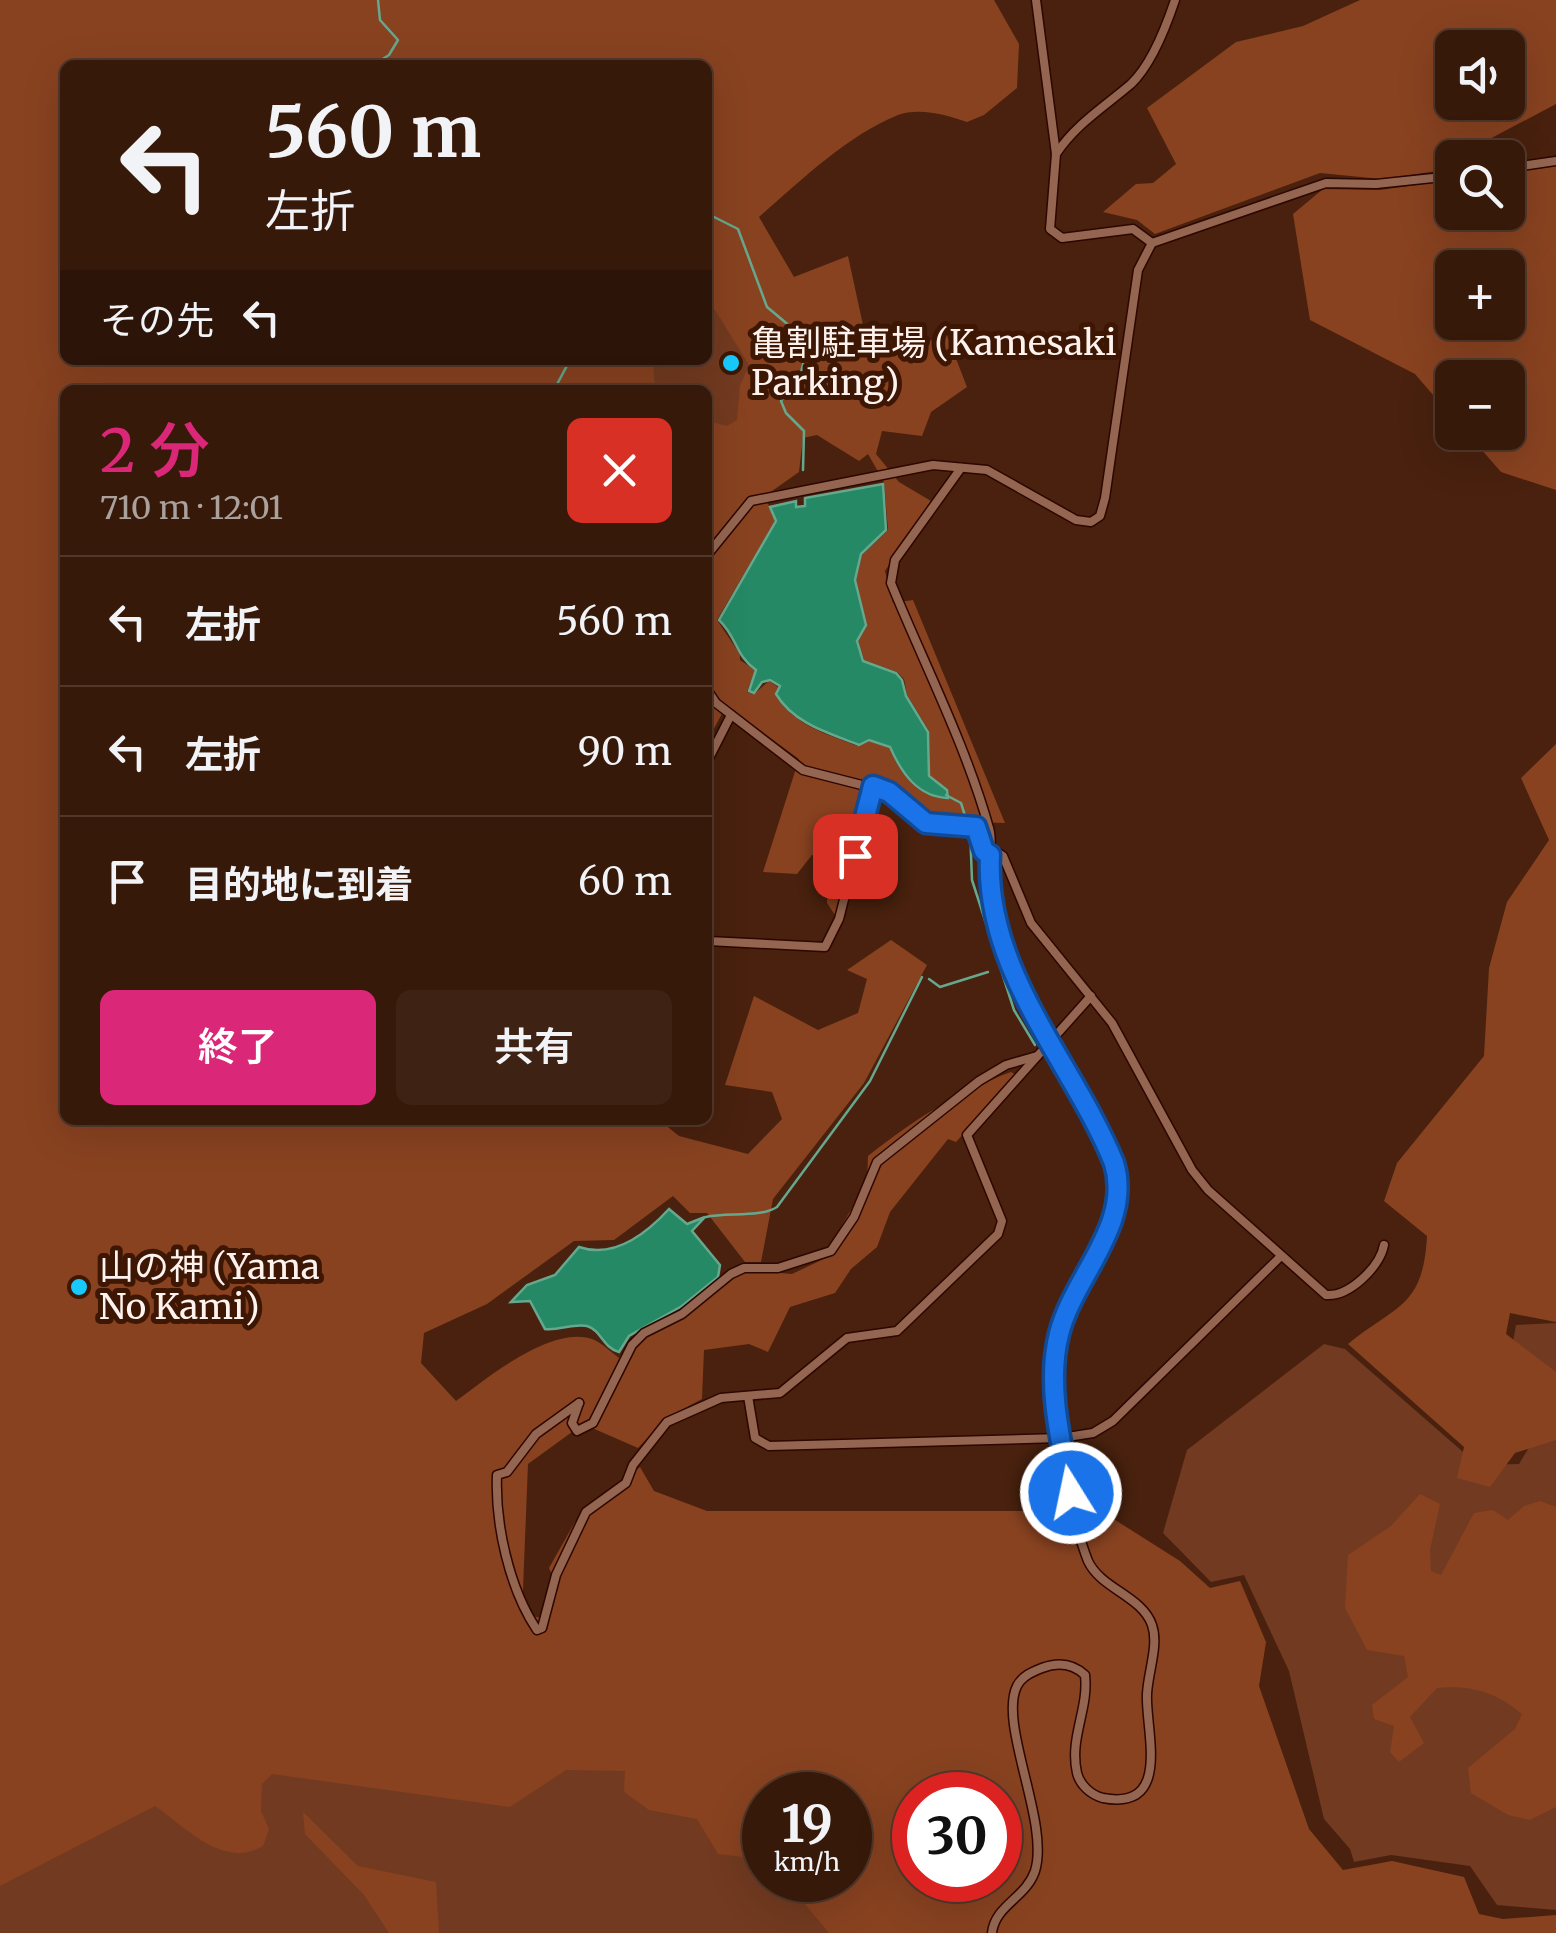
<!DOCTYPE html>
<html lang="ja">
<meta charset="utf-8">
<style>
:root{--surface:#37190a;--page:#3e2213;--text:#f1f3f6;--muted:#aaa09c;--line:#51382b;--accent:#db2777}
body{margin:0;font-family:Merriweather,"Noto Sans JP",serif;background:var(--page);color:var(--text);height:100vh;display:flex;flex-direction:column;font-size:38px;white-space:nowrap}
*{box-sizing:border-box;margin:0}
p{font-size:32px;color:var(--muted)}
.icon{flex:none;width:55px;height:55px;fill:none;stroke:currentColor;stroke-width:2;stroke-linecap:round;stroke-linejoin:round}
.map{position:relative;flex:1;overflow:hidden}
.details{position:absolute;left:60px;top:385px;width:652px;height:740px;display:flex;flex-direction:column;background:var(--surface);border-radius:15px;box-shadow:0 10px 40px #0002,0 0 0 2px var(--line)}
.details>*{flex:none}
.guide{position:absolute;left:60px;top:60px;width:652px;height:305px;border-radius:15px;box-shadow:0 10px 40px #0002,0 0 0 2px var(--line);background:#37190a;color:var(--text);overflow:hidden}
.buttons{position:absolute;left:1435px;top:30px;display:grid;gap:20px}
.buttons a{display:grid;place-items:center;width:90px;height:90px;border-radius:15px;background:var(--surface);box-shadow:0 10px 40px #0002,0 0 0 2px var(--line);font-size:50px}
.speed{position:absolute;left:742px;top:1772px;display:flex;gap:20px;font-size:50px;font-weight:700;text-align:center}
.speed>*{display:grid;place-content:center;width:130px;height:130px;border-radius:50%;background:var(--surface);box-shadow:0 10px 40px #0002,0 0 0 2px var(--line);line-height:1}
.speed small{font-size:25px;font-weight:400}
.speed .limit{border:15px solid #d22;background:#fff;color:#111}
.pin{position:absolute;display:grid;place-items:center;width:85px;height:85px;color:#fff;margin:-42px;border-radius:20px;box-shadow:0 5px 15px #0006}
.me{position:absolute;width:110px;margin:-55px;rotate:350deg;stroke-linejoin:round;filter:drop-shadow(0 0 8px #0008)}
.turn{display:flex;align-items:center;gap:35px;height:210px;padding:0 40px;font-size:45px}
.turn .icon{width:130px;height:130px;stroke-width:2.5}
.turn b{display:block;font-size:70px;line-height:85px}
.then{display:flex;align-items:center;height:95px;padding:0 40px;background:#0003;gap:20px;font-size:38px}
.round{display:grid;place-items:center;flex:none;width:105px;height:105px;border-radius:15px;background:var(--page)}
.summary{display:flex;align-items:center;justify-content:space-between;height:170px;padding:0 40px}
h1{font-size:60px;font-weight:600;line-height:75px;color:var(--accent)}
.primary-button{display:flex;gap:20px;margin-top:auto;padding:20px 40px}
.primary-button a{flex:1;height:115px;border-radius:15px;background:var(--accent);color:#fff;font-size:40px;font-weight:600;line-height:115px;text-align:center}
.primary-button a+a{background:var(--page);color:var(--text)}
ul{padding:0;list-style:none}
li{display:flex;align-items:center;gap:30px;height:130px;padding:0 40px;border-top:2px solid var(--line)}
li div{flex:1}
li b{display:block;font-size:38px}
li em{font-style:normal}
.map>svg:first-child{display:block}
.green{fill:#723a20;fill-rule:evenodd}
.forest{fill:#884220;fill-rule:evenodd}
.water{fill:#258965;stroke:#66a88e;stroke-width:2.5}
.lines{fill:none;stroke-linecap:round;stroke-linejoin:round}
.stream{stroke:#66a88e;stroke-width:2.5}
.street-casing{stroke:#2d0700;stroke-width:11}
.street{stroke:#946651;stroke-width:8}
.route-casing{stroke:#114b97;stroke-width:25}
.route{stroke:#1a73e8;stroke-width:18}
.poi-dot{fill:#18cafc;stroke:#3d1704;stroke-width:4}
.labels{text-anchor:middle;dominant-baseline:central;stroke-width:10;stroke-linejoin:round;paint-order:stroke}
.poi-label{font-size:35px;fill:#fef2ee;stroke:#3d1704;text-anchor:start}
</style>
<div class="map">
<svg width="1556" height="1933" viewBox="0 0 1556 1933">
<rect width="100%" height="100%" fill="#49210e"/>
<g class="green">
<path d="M708,245L779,427L708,455V390H609L600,360H708Z"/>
<path d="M1556,1323V1910L1497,1905L1470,1866L1391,1855L1354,1862L1350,1849L1324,1819L1289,1671L1244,1575L1211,1582L1163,1533L1187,1450L1324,1344L1345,1349L1478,1465L1519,1464L1555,1404L1512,1347L1516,1325Z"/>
<path d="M382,1679L915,1795L921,1933H0V1854ZM765,1795H850V1880H765Z"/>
</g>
<g class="forest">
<path d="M0,0H994L1019,44L1017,88L984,115L967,122C948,115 919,107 898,115C848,135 799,182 759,217L794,277L848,256L870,357L909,351L946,333L967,387L931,412L922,436L882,431L876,454L899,482L931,501L885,571L893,603L913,600L1005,823L932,821L899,792L868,777L835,915L827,903L828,857L812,855L797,874L763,872L799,759L726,706L708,740V421L727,426L737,420L740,386L749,365L715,310L708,307V65H65V360H653L655,390H65V1120H659L679,1136L748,1154L782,1119L772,1092L725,1085L754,996L818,1030L858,1013L867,979L847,970L891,940L927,965L864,1083L773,1199L761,1262H745L707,1213H690L673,1196L614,1240L574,1241L487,1304L424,1333L421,1363L456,1401C486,1379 551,1325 592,1339C601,1342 611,1352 619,1358L633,1337L682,1310L733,1269L792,1274L834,1254L831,1244L867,1182L868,1156C912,1121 957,1092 1011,1072L1016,1075L956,1142L948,1139L890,1212L877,1247L851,1269L835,1293L790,1307L768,1352L749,1344L704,1350L702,1399L668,1417L638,1448L583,1424L528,1464L522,1614L547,1619L556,1584L549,1568L575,1522L640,1467L654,1491L707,1511H1101L1180,1561L1210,1588L1240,1581L1266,1642L1259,1686L1309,1829L1343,1870L1392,1861L1464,1877L1479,1914L1503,1919L1556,1915V1933H829L785,1880H850V1795H765V1867L752,1858L718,1854L697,1819L649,1810L624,1792L625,1771L566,1770L510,1807L272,1774L262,1784L261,1811L269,1829L263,1846C223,1869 188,1829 155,1806L0,1886ZM817,435L859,461L868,454L884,482L888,530L862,555L856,580L867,625L858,641L864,660L897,672L904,679L907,695L929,731L930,776L948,789L949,799C917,798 901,775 889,748L869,741L858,746C829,735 792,725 775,694L778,687L769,681L754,694L747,692L755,670L740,660V654L717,620L775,521L765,496L799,472L803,438ZM915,1795H1000V1880H915Z"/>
<path d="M1360,0H1556V104L1484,142L1481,157L1452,158V169L1381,179L1320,173L1155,234L1137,220L1103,212L1136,184L1153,183L1176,164L1147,108L1236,42L1303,26ZM1452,48H1508V102H1452Z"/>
<path d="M1556,166V490L1501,472L1467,433L1508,432V378H1452V417L1415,374L1310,320L1293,214L1323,189L1380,190L1452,180V212H1508V173ZM1452,268H1508V322H1452Z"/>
<path d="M1556,744V1322L1510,1313L1506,1334L1556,1372V1440L1515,1453L1490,1487L1457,1478L1464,1447L1348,1344C1397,1304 1423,1308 1427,1236L1384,1201L1397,1163L1484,1056L1489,968L1507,902L1549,840L1521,778Z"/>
<path d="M1420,1494L1440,1504L1430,1550L1431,1571L1441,1575L1474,1513L1493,1510L1508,1520L1524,1506L1540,1501L1556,1507V1807L1530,1820L1508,1815L1471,1793L1468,1768L1515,1729L1522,1714C1496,1692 1471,1685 1437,1688L1410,1717L1424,1743L1399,1762L1390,1752L1394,1726L1374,1719L1372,1705L1408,1677L1404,1656L1367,1650L1345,1608L1348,1555L1391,1526Z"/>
<path d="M303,1812L358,1866L436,1882L439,1933H389L364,1895L305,1834Z"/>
</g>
<g class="water">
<path d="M883,484L886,530L861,554L855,580L866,625L857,641L863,661L896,673L902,680L906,696L928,732L929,776L947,790L948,798C917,797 901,772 890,747L869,740L859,745C829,733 794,724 776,694L780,686L770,680L762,682L754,693L749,691L756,670C735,655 737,637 719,620L776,521L770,507L796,501V507L805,506V498Z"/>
<path d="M669,1209L687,1224L705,1217L692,1231L720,1265L718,1277L682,1306L629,1336L619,1352C603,1348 601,1330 587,1326C574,1323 558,1331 545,1329L530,1301L511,1302L527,1285L555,1275L579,1247C614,1259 646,1234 669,1209Z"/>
</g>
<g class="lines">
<g class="stream">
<path d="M373,65L389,55L398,40L380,20L378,0"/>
<path d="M708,214L738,229L767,307L809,342L801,372L781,401L786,413L804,431L803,470"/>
<path d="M554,390L570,360"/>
<path d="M946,795L961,803L967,822"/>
<path d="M970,829L972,880L1014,1010L1035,1045"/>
<path d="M929,979L940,987L988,972"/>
<path d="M706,1217C727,1212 760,1218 777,1207L870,1081L922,977"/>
</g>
<defs>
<g id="street">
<path d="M1036,0L1056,154L1050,229L1062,238L1133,229L1152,243"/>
<path d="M1056,154C1076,124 1104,107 1131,84C1152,64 1166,27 1175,0"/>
<path d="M1508,168L1556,161"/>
<path d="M961,468L895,560L891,583C924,664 965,743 989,828C993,841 989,852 990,866C994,906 1002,946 1017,983C1041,1041 1111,1119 1118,1177C1123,1226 1085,1268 1067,1310C1041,1371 1064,1499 1088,1561C1101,1589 1142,1596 1152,1625C1159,1645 1148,1672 1147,1694C1145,1730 1173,1811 1103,1798C1091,1795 1080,1785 1077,1773C1069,1738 1089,1709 1085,1675C1072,1663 1058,1662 1042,1668C1032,1672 1022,1676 1017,1686C998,1724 1050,1823 1035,1871C1026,1898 995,1905 992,1933"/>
<path d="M708,554L751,501L933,465L987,470L1076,520L1091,522L1100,516L1105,498L1138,270L1152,243L1326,183L1376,184L1452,176"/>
<path d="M708,691L716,703L803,770L889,792L932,825L972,824L990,855"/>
<path d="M708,760L731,715"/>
<path d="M991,848L1003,856L1031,923L1112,1023L1192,1170L1208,1190L1326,1295C1349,1297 1380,1267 1384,1245"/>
<path d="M708,941L825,947L839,919L873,786"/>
<path d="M748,1396L755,1438L769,1446L1061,1438L1093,1433L1113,1421L1279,1258"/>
<path d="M579,1403L536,1434L507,1472L497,1475C495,1524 509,1588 537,1630L542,1628L556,1575L586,1512L626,1483L633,1465L667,1422L721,1398L780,1393L847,1338L897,1331L998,1234L1002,1221L967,1135L1091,996"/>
<path d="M579,1403L572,1423L577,1431L593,1423L632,1345L644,1333L682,1314L731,1274L744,1268H778L831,1251L854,1217L877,1162L979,1081L1006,1065L1037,1056"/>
</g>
</defs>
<use href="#street" class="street-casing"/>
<use href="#street" class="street"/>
</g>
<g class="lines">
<defs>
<path id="route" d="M855,856L873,786L889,792L926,823L976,827L984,851L990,855C984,972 1073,1062 1114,1163C1133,1225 1073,1277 1059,1334C1046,1385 1061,1442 1071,1493"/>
</defs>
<use href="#route" class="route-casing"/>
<use href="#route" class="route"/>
</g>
<g class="poi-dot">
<circle cx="731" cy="363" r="10"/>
<circle cx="79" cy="1287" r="10"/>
</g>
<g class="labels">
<g class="poi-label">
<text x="751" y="343">亀割駐車場 (Kamesaki<tspan x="751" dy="40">Parking)</tspan></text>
<text x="99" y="1267">山の神 (Yama<tspan x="99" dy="40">No Kami)</tspan></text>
</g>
</g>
</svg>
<div class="buttons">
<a><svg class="icon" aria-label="sound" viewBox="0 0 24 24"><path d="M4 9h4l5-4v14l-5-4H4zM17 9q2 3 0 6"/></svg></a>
<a><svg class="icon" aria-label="search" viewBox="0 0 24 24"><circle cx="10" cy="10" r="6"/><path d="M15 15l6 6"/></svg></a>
<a>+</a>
<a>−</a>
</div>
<div class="speed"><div>19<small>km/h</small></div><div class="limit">30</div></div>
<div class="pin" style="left:855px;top:856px;background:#d93025"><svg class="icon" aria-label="arrive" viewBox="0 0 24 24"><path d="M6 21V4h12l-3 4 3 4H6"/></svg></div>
<svg class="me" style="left:1071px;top:1493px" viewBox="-20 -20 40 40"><circle r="17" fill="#1a73e8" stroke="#fff" stroke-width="3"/><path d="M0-11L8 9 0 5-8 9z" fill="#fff"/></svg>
<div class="guide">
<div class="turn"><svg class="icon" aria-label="left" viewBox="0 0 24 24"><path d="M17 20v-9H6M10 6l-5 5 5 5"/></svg><div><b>560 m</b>左折</div></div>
<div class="then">その先<svg class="icon" aria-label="left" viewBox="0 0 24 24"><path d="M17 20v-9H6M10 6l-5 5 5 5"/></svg></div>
</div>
<section class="details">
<div class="summary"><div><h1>2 分</h1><p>710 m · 12:01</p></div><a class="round" style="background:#d93025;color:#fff"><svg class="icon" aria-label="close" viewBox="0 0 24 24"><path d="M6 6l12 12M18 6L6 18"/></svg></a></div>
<ul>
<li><svg class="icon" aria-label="left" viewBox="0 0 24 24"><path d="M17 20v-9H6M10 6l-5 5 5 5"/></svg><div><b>左折</b></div><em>560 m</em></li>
<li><svg class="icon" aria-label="left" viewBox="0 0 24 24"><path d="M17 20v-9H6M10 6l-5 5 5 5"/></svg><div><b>左折</b></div><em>90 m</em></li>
<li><svg class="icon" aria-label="arrive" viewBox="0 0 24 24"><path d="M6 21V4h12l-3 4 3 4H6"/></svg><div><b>目的地に到着</b></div><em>60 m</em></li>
</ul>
<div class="primary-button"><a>終了</a><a>共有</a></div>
</section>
</div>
